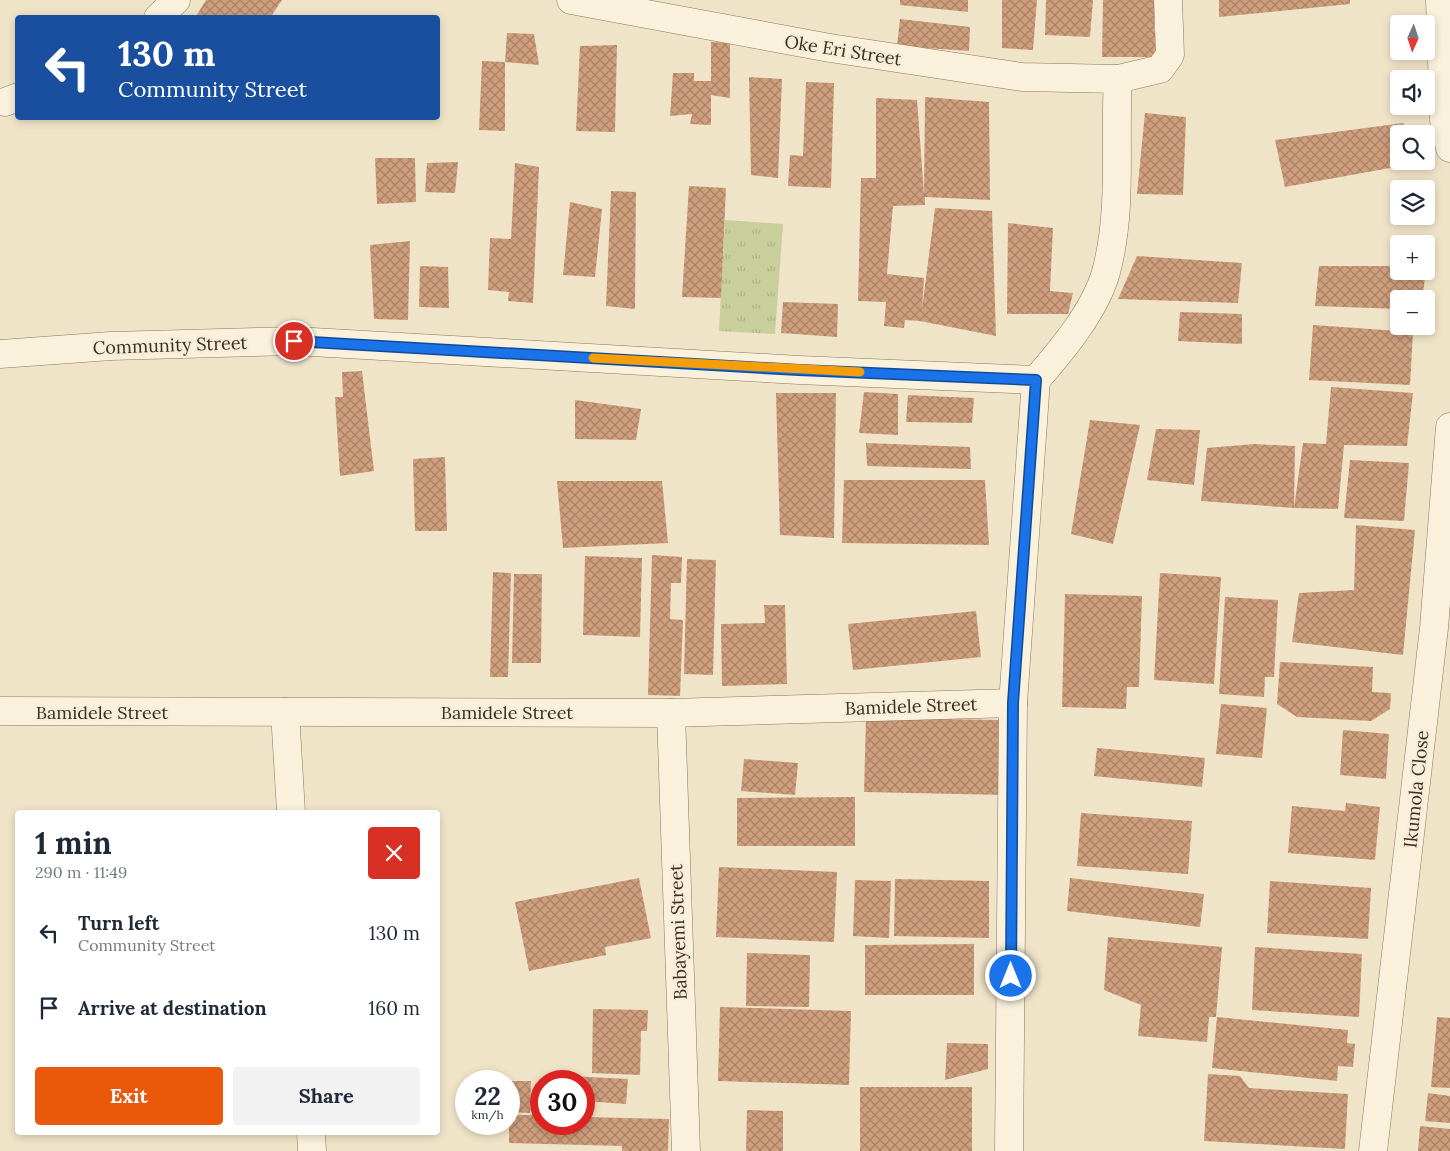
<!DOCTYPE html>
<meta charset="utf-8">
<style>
:root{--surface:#fff;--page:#f2f2f3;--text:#1f2937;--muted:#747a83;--accent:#ea580c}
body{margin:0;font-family:Lora,serif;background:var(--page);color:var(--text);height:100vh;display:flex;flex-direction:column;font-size:19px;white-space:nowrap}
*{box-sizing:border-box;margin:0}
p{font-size:16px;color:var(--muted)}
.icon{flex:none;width:28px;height:28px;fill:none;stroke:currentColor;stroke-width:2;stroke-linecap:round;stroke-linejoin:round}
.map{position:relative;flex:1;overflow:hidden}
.panel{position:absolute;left:15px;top:810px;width:425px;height:325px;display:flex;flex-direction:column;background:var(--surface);border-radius:5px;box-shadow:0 2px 8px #0003}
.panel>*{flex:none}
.banner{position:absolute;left:15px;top:15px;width:425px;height:105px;border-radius:5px;box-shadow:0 2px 8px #0003;background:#1a4fa0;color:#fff;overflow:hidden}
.needle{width:32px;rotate:183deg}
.buttons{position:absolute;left:1390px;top:15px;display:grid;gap:10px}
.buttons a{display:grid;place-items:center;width:45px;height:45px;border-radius:5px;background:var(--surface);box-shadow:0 2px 8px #0003;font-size:25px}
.speed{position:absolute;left:455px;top:1070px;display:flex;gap:10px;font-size:25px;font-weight:700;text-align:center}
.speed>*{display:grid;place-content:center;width:65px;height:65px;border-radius:50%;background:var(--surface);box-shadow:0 2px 8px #0003;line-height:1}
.speed small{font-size:12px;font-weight:400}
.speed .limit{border:8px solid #d22;background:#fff;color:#111}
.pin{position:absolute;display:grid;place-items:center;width:42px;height:42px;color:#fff;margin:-21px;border:2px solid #fff;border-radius:50%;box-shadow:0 1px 5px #0007}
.me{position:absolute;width:55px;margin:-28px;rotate:0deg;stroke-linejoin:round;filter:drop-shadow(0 0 4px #0008)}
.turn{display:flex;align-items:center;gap:18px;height:105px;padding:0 20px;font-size:22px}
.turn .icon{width:65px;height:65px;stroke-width:2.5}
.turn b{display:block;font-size:35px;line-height:42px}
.round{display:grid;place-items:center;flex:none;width:52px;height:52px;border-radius:5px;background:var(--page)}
.head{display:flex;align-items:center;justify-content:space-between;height:85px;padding:0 20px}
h1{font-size:30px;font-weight:700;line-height:38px}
.cta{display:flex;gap:10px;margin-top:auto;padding:10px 20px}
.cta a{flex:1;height:58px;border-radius:5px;background:var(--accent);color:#fff;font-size:20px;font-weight:700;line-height:58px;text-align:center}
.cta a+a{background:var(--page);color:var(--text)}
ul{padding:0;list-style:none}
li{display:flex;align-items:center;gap:15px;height:75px;padding:0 20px}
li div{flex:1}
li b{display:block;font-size:19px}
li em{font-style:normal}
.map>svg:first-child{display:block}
.grass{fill:url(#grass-tufts)}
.building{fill:url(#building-cross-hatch)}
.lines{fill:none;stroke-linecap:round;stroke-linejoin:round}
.street-casing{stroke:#8d765c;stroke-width:29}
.street{stroke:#faf1dc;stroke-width:28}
.route-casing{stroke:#114b97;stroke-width:12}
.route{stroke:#1a73e8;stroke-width:9}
.slow{stroke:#f59e0b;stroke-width:9}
.labels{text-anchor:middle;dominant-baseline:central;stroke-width:5;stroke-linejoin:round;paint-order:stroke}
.street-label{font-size:18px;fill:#3d2e20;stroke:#f7eed8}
</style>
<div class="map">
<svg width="1450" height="1151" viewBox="0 0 1450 1151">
<defs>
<pattern id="grass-tufts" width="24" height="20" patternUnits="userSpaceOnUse" patternTransform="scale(1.25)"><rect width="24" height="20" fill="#c9cf9b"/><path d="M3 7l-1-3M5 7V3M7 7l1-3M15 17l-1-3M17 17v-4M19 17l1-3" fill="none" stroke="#aeb285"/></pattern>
<pattern id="building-cross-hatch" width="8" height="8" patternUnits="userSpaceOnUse" patternTransform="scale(1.25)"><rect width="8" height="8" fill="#cf9f7d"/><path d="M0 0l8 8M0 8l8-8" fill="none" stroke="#a98266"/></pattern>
</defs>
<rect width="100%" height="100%" fill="#f0e4c8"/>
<path class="grass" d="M725,220L783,224L775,334L719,331Z"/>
<g class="building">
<path d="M206,0H282L270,18H195Z"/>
<path d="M900,0H968V12L900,5Z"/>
<path d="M1002,0H1037L1033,50L1002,48Z"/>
<path d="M1046,0H1093L1090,37L1045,35Z"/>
<path d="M1103,0H1155L1154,31L1162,35L1160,57H1102Z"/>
<path d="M1219,0H1350V4L1219,17Z"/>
<path d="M900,19L970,27L969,51L897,46Z"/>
<path d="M507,33L534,34L539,65L505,62Z"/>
<path d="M711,42L730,43V98L711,95V125L690,124L692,114L670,116L673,73H694V81H711Z"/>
<path d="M617,45L615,132L576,131L580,46Z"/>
<path d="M482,61L505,62V131L479,130Z"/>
<path d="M749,77L782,79L778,178L751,175Z"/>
<path d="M806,82L834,83L831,188L788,186L790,155L803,156Z"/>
<path d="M925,97L989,102L990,200L925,197V205L893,206L887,274L924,278L922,309L935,208L992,211L996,336L920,321L905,320L904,328L884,326L886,302L858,301L861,178H876V98L917,100L924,194Z"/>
<path d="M1145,113L1186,117L1183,195L1137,194Z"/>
<path d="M1403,123L1406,134H1399V161H1411L1412,164L1285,187L1275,140Z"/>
<path d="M375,158H415L416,202L377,204Z"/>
<path d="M458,162L455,193L425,192L427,163Z"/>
<path d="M515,163L539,167L533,303L508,301L509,292L488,290L490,238L511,239Z"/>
<path d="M689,186L726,188L721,298L682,297Z"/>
<path d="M611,191L636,192L635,309L606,306Z"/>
<path d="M570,202L602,209L595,277L563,275Z"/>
<path d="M1008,223L1053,228L1050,291L1073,293L1068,314H1007Z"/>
<path d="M410,241L408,320L374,319L370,245Z"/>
<path d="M1137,256L1242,263L1238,303L1118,299Z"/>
<path d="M420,266L448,267L449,308L419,307Z"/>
<path d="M1319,266H1399V271H1426L1422,299H1399V309L1315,306Z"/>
<path d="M783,302L838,304L837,337L781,333Z"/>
<path d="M1180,312L1242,314V344L1178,341Z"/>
<path d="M1313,325L1413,332L1410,385L1309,380Z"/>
<path d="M362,371L374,471L340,476L335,397H343L342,372Z"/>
<path d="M1331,387L1413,393L1407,446L1344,445L1338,509L1294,508L1303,443L1326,444Z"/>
<path d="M864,392L898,394V435L859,433Z"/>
<path d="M776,393H836L834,538L780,535Z"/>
<path d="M908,395L974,398L972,423L906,422Z"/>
<path d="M575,400L641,409L636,440L575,439Z"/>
<path d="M1090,420L1140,425L1113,544L1071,534Z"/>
<path d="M1156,429L1200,430L1194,485L1147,480Z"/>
<path d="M866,443L970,447L971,469L867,466Z"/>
<path d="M1254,444L1295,446L1294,508L1201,501L1207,448Z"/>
<path d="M445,457L447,531H415L413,459Z"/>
<path d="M1350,460L1409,463L1404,521L1344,518Z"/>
<path d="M844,480H985L989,545L842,543Z"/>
<path d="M557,481H662L668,543L563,548Z"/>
<path d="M1356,525L1415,530L1403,655L1292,642L1299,593L1354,590Z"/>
<path d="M652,555L682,557L681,583H671L670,619L683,620L680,696L648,695Z"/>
<path d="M585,556L642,558L640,637L583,635Z"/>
<path d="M687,559L716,560L713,675L684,674Z"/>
<path d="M493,572L511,573L508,677H490Z"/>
<path d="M1160,573L1221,577L1214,684L1154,680Z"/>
<path d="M514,574H542L541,663H512Z"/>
<path d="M1065,594L1142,596L1139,687H1127L1126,709L1062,707Z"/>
<path d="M1225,597L1278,600L1274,677H1265L1264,697L1219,694Z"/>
<path d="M764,605H785L787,684L722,686L721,624L765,623Z"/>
<path d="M976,611L981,657L853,670L848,624Z"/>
<path d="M1280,662L1373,667L1372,692L1391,693L1390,709L1371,721L1297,717L1277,704Z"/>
<path d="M1221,704L1267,708L1262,758L1216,754Z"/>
<path d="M866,718L1007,720L1006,795L864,792Z"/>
<path d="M1343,730L1389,734L1386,779L1340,775Z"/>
<path d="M1097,748L1205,758L1202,787L1094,776Z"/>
<path d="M744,759L798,763L795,795L741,791Z"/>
<path d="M855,797V846H737V798Z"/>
<path d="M1346,803L1380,807L1375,860L1288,853L1292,806L1345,811Z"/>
<path d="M1081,813L1192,821L1188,874L1077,866Z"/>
<path d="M719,867L837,872L834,942L716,937Z"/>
<path d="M639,878L651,938L605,947L606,955L529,971L515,902Z"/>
<path d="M1070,878L1204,894L1200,927L1067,911Z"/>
<path d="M895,879L989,881V938L894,936Z"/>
<path d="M855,880L891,881L889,938L853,936Z"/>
<path d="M1270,881L1371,888L1368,939L1267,933Z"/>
<path d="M1108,937L1222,947L1216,1017H1209L1207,1042L1138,1036L1141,1005L1104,990Z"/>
<path d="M974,944V995H865V945Z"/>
<path d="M1255,947L1362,954L1359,1017L1252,1010Z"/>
<path d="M747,953L810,955L809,1007L746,1006Z"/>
<path d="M720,1007L851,1011L849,1085L718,1081Z"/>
<path d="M593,1009L648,1010L647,1031H641L640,1075L592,1073Z"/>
<path d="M1217,1017L1348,1030L1347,1043L1355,1044L1353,1067L1338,1066L1337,1081L1212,1068Z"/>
<path d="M1437,1017L1450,1018V1088L1431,1087Z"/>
<path d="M947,1043L988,1044V1069L945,1080Z"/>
<path d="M1208,1074L1240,1076L1249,1088L1348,1094L1345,1149L1204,1141Z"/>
<path d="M569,1076L628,1079L626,1104L584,1101V1081H569Z"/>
<path d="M509,1081H531L530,1113L509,1112Z"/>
<rect x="860" y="1087" width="112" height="64"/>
<path d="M1428,1093L1450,1096V1123L1425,1121Z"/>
<path d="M747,1110L783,1111V1151H746Z"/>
<path d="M509,1115H541V1124H584V1117L669,1119L668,1151H622V1146L509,1143Z"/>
<path d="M1420,1126L1450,1129V1151H1418Z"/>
</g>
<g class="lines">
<defs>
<g id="street">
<path d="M571,0L830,48L1022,77L1118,79L1160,69L1170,55L1168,0"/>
<path d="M1440,0L1444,120L1450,148"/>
<path d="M158,18L176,0"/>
<path d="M5,102L18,97"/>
<path d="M0,354L111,346L295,341L799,370L1036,380C1062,350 1095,311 1106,272C1123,209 1114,143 1118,79"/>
<path d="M0,711L671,713L1013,703"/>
<path d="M285,712L291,812"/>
<path d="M671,713L686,1151"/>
<path d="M311,1132L312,1151"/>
<path d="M1009,1151L1013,703L1036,380"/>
<path d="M1373,1151L1434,628L1450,427"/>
</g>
</defs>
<use href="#street" class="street-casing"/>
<use href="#street" class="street"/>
</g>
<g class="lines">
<defs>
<path id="route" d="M294,341L799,370L1036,380L1013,703L1011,976"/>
</defs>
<use href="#route" class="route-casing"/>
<use href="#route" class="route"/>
<path class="slow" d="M593,358L860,372"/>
</g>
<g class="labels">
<g class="street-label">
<text transform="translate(843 50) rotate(9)">Oke Eri Street</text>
<text transform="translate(170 345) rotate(-2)">Community Street</text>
<text transform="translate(911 706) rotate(-2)">Bamidele Street</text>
<text x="102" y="712">Bamidele Street</text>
<text x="507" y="712">Bamidele Street</text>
<text transform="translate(1416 789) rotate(-84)">Ikumola Close</text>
<text transform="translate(678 932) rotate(-92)">Babayemi Street</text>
</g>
</g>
</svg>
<div class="buttons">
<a><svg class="needle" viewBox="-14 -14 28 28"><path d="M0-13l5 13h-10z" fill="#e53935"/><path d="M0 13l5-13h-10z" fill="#747a83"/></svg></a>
<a><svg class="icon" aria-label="sound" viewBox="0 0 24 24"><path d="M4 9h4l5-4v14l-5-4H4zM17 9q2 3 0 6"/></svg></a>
<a><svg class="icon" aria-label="search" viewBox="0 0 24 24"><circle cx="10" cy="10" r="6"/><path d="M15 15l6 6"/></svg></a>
<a><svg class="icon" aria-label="layers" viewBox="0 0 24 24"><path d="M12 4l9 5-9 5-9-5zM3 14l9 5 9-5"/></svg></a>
<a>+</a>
<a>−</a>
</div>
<div class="speed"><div>22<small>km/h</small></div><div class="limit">30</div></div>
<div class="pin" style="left:294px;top:341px;background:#d93025"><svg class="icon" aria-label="arrive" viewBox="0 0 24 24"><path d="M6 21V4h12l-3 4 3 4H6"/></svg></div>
<svg class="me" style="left:1011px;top:976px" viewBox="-20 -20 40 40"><circle r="17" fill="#1a73e8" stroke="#fff" stroke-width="3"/><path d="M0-11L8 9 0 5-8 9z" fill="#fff"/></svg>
<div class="banner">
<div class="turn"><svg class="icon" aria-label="left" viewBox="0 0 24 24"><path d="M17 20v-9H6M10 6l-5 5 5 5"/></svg><div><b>130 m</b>Community Street</div></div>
</div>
<section class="panel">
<div class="head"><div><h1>1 min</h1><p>290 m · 11:49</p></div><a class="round" style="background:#d93025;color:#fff"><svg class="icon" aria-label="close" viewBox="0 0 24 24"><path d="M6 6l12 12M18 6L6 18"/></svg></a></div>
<ul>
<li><svg class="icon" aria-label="left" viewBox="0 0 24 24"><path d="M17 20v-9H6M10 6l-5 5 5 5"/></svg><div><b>Turn left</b><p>Community Street</p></div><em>130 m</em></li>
<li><svg class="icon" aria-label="arrive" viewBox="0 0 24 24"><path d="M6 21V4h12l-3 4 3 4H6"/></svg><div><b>Arrive at destination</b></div><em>160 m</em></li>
</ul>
<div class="cta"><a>Exit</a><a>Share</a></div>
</section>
</div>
